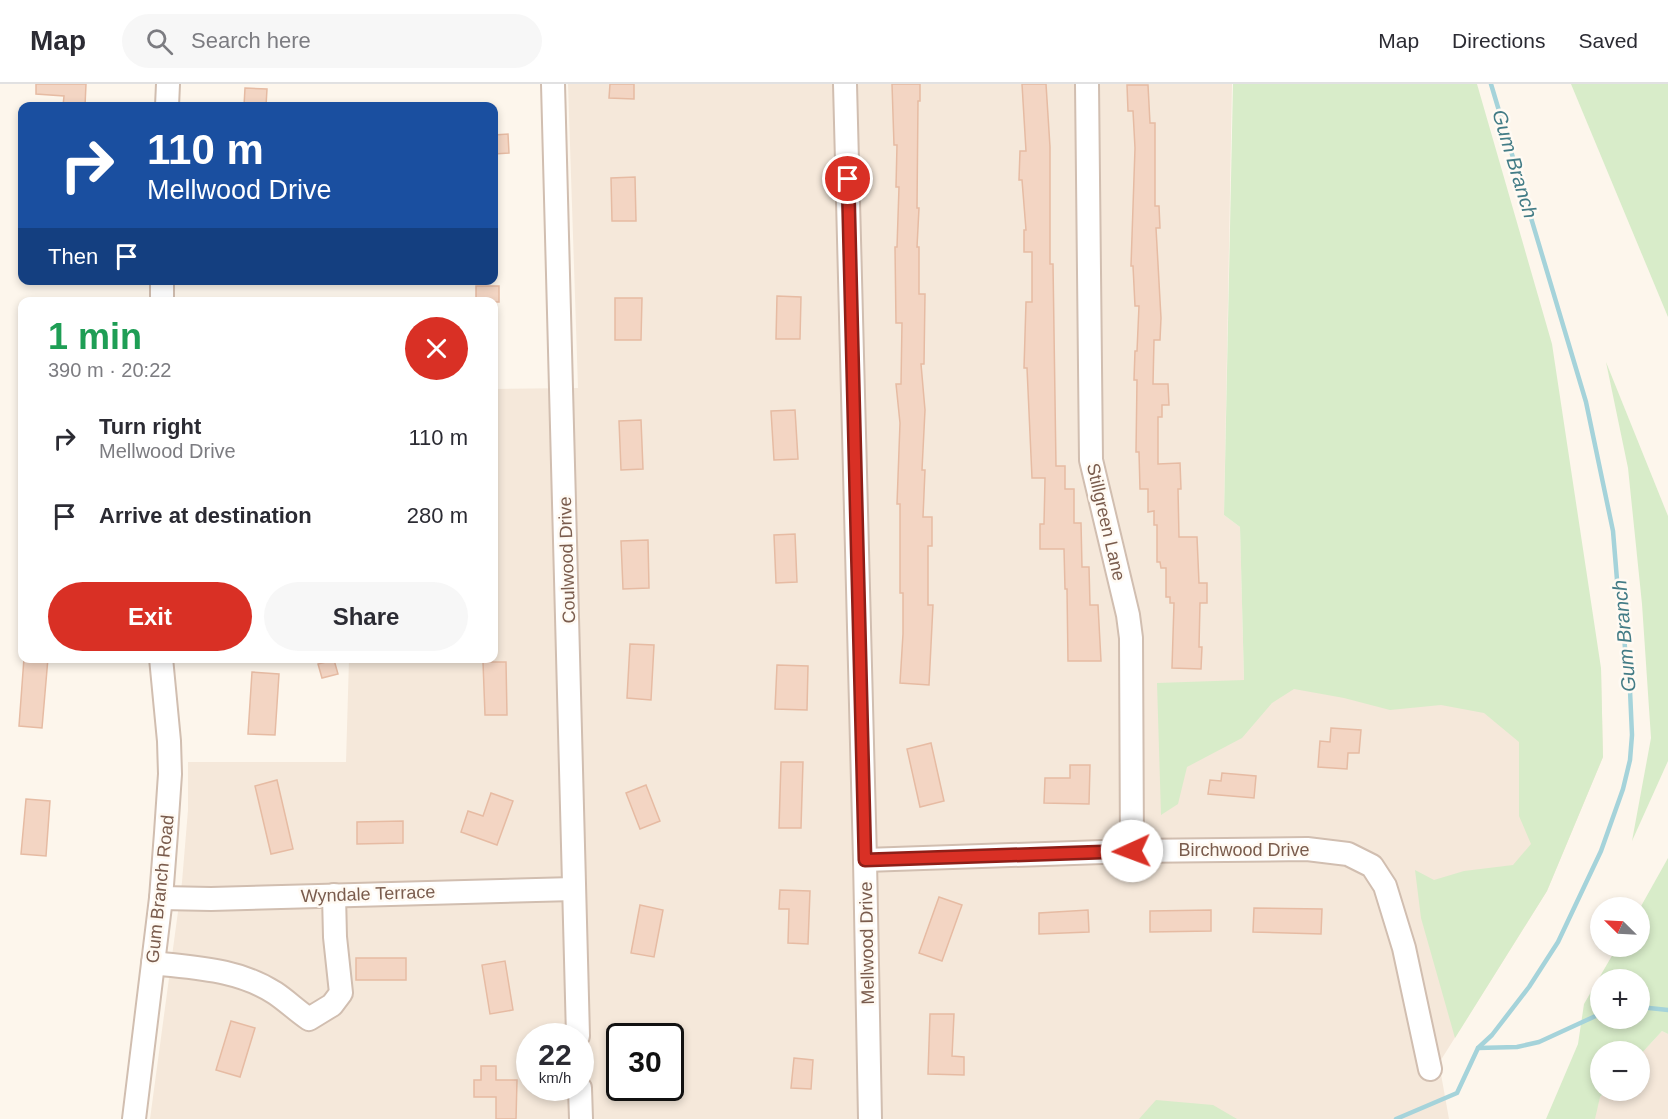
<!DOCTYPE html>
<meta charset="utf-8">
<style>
:root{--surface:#fff;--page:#f7f7f7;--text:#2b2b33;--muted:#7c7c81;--line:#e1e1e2;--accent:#d93025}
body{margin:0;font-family:Helvetica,sans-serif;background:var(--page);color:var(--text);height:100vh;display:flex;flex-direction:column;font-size:22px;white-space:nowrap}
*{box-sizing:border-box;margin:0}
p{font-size:20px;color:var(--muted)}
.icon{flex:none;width:33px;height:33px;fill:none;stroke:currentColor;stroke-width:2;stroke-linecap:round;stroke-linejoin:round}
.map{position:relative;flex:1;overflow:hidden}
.side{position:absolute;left:18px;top:213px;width:480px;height:366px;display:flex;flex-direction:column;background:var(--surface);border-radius:12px;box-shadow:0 3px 9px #0003}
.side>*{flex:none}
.hud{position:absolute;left:18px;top:18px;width:480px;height:183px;border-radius:12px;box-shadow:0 3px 9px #0003;background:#1a4fa0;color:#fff;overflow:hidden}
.needle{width:39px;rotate:294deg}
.fabs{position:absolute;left:1590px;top:813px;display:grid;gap:12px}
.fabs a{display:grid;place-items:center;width:60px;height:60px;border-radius:50%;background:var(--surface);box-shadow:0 3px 9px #0003;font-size:30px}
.speed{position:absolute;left:516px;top:939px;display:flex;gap:12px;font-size:30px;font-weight:700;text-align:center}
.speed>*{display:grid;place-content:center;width:78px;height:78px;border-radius:50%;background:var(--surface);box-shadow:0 3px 9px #0003;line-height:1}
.speed small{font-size:15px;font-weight:400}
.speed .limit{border:3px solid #111;border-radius:9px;background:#fff;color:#111}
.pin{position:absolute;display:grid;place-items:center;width:51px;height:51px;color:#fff;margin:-26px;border:3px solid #fff;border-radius:50%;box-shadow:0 2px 6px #0007}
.me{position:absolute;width:66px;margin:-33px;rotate:268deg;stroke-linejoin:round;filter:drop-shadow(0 0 4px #0008)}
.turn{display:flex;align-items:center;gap:21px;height:126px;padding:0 30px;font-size:27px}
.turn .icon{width:78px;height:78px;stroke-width:2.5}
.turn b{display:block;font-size:42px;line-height:51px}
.then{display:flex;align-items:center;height:57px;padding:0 30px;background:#0003;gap:12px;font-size:22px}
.round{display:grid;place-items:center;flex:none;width:63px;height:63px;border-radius:32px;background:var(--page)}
.headline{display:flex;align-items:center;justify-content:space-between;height:102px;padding:0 30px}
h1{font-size:36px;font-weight:600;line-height:45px;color:#1e9e55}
.action{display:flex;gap:12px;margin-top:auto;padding:12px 30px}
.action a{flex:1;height:69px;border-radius:36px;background:var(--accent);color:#fff;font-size:24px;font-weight:600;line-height:69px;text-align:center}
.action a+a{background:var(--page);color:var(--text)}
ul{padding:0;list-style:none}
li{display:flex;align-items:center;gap:18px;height:78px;padding:0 30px}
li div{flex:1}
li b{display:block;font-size:22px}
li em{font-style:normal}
header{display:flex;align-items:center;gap:36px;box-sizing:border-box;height:84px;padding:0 30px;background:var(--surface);border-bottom:2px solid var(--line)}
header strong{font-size:28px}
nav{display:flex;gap:33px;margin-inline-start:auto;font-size:21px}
.search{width:420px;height:54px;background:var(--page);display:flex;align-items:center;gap:15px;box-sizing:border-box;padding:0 21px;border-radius:33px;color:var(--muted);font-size:22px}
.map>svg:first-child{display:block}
.residential{fill:#f5e8da;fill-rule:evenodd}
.green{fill:#d8ecc9;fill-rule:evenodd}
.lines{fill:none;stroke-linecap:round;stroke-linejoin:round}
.stream{stroke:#a5d3da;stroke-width:4.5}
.building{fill:#f3d5c3;stroke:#e6bba3;stroke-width:1.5}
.minor-casing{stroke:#d1beb0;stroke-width:26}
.minor{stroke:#fff;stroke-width:22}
.route-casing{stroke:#8d1f18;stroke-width:15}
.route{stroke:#d93025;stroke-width:10}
.labels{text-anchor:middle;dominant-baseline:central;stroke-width:5;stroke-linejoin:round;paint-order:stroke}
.street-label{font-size:18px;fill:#7a5c4d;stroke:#fffaf3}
.water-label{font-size:20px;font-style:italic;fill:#437c86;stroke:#fffaf3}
</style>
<header>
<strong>Map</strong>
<div class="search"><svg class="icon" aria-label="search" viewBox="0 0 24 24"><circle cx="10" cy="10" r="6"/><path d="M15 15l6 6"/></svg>Search here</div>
<nav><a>Map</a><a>Directions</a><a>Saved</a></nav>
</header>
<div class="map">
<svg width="1668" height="1035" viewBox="0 0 1668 1035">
<rect width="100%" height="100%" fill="#fdf6ec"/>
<g class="residential">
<path d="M568,0H1232L1224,431L1240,443L1244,596L1601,584L1603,673L1547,807L1439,979L1449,1035H150L182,798L188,726V678H346L349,575L494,574V305L578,304ZM530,952H580V1004H530ZM620,952H670V1004H620Z"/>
<path d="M1662,947L1668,950V1035H1580L1606,1007L1640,1006V971Z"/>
</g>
<g class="green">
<path d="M1233,0H1477L1552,260L1601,584L1603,673L1547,807L1455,954L1421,834L1415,786L1434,796L1464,787L1513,781L1531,760L1519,732V658L1484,629L1441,621L1390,626L1344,614L1294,605L1272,619L1242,654L1187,683L1178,720L1161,731L1157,599L1244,596L1240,443L1224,431Z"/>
<path d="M1571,0H1668V233Z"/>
<path d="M1606,278L1668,432V677L1632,757L1651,654L1642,520L1628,384Z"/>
<path d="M1668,774V950L1662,947L1640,971V968H1600V1006L1606,1007L1600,1013L1595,1035H1546L1578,960L1584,920L1617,863L1640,862V824ZM1600,896H1640V934H1600Z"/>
<path d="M1156,1016L1213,1021L1237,1035H1139Z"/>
</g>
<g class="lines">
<g class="stream">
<path d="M1640,923L1668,926"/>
<path d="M1478,964L1517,963L1539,958L1600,930"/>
<path d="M1396,1035L1457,1009L1478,964L1492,951L1529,903L1558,858L1601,767L1623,705L1630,676L1632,651L1629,584L1626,576L1621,516L1618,508L1613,447L1586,318L1491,0"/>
</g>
</g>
<g class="building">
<path d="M36,0H86L85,22H63L64,12L36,10Z"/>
<path d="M610,0H634V15L609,14Z"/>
<path d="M892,0H920V17H918L917,124H919L917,163H919V210H925L924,280H921L925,326L922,386H925L923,433H932V462H928V521H933L929,601L900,599L903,550V509H900V420H897L900,339L896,300H901L902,239H896L895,163H897L899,103H896L897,61H894Z"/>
<path d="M1022,0H1046L1050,63V180H1053L1056,382H1065V405H1074V439H1081L1082,483H1089L1090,521H1098L1101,577H1068L1067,505H1065L1064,465H1040V440H1044L1045,394H1032L1027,284H1024L1026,218H1032V168H1024V146H1026L1022,96H1019L1020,67H1026Z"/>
<path d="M1127,1H1148L1150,39H1155V122H1159L1160,144H1156L1161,234L1160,256H1154L1153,300H1168L1169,321H1162V333H1158V380L1180,379L1181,405H1178L1179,453H1197L1199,499H1207V519H1200L1199,563H1202L1201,585L1172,584L1174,519H1170V513H1166V484H1161L1160,478H1157V441H1154V427L1148,428V405H1140L1139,368H1136L1137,296H1134L1135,267H1137L1139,222H1135L1133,182H1131L1135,64L1133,27H1128Z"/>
<path d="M245,4L267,5L266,22H244Z"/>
<path d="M508,50L509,69L494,70V51Z"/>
<path d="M635,93L636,137H612L611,94Z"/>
<rect x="476" y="202" width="23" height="16"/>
<path d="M777,212L801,213L800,255H776Z"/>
<path d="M615,214H642L641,256H615Z"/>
<path d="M795,326L798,375L774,376L771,327Z"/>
<path d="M641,336L643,385L621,386L619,337Z"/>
<path d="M795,450L797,498L776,499L774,451Z"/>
<path d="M648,456L649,504L623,505L621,457Z"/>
<path d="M630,560L654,561L651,616L627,614Z"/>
<path d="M24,574H48L42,644L19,642Z"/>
<path d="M334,576L338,590L322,594L318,580Z"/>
<path d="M483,578H506L507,631H485Z"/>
<path d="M777,581L808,582L807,626L775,625Z"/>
<path d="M252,588L279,590L275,651L248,650Z"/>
<path d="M1331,644L1361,646L1359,669H1348L1347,685L1318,683L1320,657L1330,658Z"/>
<path d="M931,659L944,717L920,723L907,665Z"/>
<path d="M781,678H803L801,744H779Z"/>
<path d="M1070,681H1090L1089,720L1044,719L1045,694H1070Z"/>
<path d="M1222,689L1256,692L1254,714L1208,710L1210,696L1221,697Z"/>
<path d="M277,696L293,765L271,770L255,702Z"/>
<path d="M646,701L660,737L640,745L626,709Z"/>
<path d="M491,709L513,717L497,761L461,748L468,727L483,732Z"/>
<path d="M26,715L50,717L46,772L21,770Z"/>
<path d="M403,737V759L357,760V738Z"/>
<path d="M780,806L810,807L808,860L788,859L789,825H779Z"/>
<path d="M939,813L962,821L942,877L919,869Z"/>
<path d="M640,821L663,826L654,873L631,869Z"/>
<path d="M1254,824L1322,825L1321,850L1253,848Z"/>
<path d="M1088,826L1089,848L1039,850V829Z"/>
<path d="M1211,826V847L1150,848V827Z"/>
<rect x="356" y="874" width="50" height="22"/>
<path d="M505,877L513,926L490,930L482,881Z"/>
<path d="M930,930H954L952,972L964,973V991L928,990Z"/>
<path d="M231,937L255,944L240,993L216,986Z"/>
<path d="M794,974L813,976L811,1005L791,1004Z"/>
<path d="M481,982H496V996H517L516,1035H496V1013H474V996H481Z"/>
</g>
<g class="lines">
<defs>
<g id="minor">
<path d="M553,0L578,952"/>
<path d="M845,0L865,776L870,1035"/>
<path d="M1087,0L1091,376L1128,531L1131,554L1132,767"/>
<path d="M167,22L168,0"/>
<path d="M162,218V196"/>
<path d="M865,776L1132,767L1307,765L1348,770L1372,782L1385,802L1404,864L1430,985"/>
<path d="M161,814L211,815L574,805"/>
<path d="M153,879C195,884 238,885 275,909C287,917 297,927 309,935L332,921L341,909L335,853L334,811"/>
<path d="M580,1004L581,1035"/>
<path d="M134,1035L161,814L166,749L170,690L169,657L161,574"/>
</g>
</defs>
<use href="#minor" class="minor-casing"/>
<use href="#minor" class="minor"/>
</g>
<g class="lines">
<defs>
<path id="route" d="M848,95L865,776L1132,767"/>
</defs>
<use href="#route" class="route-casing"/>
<use href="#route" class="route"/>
</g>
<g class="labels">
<g class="street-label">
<text transform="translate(1106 438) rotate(77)">Stillgreen Lane</text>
<text transform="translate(567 476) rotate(-92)">Coulwood Drive</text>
<text x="1244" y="766">Birchwood Drive</text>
<text transform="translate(160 805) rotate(-84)">Gum Branch Road</text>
<text transform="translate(368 810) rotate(-2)">Wyndale Terrace</text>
<text transform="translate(867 859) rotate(-91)">Mellwood Drive</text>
</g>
<g class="water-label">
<text transform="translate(1515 80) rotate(73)">Gum Branch</text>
<text transform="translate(1624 552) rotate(-95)">Gum Branch</text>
</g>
</g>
</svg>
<div class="fabs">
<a><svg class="needle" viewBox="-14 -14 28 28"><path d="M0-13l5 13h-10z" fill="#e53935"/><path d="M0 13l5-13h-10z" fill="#7c7c81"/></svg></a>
<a>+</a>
<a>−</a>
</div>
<div class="speed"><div>22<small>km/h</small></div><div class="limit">30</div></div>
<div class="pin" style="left:848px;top:95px;background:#d93025"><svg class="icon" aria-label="arrive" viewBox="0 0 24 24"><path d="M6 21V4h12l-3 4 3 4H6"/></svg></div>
<svg class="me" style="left:1132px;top:767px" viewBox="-20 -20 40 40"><circle r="19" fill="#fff"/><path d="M0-13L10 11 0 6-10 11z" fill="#d93025"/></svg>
<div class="hud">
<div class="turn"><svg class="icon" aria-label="right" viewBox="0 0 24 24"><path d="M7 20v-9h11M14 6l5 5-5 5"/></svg><div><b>110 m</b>Mellwood Drive</div></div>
<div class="then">Then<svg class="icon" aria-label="arrive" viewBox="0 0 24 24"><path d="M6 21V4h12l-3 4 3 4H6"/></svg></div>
</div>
<section class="side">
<div class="headline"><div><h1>1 min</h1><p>390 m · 20:22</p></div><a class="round" style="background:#d93025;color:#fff"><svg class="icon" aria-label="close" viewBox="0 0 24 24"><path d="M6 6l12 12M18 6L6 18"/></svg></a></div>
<ul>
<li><svg class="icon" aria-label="right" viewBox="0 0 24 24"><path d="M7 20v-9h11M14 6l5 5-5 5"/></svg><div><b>Turn right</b><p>Mellwood Drive</p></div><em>110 m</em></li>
<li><svg class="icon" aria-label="arrive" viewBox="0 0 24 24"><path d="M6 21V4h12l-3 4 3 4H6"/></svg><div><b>Arrive at destination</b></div><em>280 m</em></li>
</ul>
<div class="action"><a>Exit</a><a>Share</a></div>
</section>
</div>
